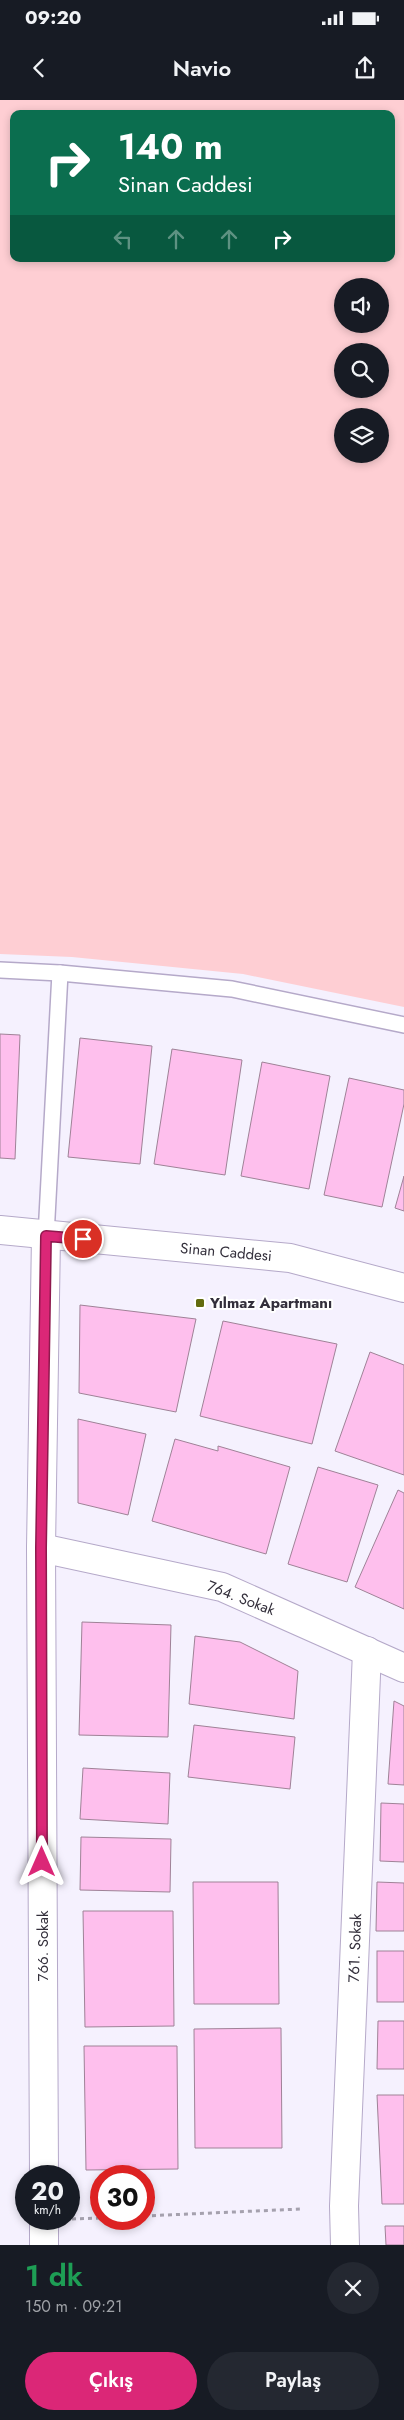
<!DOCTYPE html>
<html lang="tr">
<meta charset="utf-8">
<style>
:root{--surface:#171b24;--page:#242831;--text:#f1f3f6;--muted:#9ea1a6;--accent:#db2777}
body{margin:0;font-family:Jost,sans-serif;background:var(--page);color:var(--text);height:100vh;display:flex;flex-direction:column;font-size:19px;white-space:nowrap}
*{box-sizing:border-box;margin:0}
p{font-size:16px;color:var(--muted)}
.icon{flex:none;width:28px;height:28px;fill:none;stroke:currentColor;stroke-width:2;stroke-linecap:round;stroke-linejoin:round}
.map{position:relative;height:2145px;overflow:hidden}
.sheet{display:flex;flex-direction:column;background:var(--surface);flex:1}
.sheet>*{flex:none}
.guide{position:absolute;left:10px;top:10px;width:385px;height:152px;border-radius:10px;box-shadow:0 2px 8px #0003;background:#0b6e4f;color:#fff;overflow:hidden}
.controls{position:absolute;left:334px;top:178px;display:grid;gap:10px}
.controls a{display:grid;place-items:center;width:55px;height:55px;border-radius:50%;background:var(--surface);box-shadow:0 2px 8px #0003;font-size:25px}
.speed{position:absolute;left:15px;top:2065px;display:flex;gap:10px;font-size:25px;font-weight:700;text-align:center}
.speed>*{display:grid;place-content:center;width:65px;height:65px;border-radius:50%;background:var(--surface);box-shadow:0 2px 8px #0003;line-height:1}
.speed small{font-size:12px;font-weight:400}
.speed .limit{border:8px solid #d22;background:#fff;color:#111}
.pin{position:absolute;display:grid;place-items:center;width:42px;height:42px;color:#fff;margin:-21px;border:2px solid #fff;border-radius:50%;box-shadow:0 1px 5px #0007}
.me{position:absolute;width:55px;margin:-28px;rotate:0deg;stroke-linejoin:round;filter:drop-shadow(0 0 4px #0008)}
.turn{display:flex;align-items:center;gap:18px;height:105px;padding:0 25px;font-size:22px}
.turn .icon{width:65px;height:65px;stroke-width:2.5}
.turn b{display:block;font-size:35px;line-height:42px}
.lanes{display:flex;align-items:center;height:48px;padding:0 25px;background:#0003;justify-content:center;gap:25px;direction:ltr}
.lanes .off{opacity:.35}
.round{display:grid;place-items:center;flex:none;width:52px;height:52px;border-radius:26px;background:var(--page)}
.overview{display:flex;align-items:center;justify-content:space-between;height:85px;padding:0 25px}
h1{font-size:30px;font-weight:600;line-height:38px;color:#1e9e55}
.action{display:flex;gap:10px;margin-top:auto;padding:10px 25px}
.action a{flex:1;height:58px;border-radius:30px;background:var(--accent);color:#fff;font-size:20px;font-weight:600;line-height:58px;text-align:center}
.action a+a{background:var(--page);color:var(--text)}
.status{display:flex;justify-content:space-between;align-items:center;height:35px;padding:0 25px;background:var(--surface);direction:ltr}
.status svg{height:14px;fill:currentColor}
header{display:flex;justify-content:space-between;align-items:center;height:65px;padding:0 25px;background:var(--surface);font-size:22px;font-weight:600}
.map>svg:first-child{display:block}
.green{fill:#feced3;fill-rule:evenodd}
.building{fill:#febfed;stroke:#9f8297}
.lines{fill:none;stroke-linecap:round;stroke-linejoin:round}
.lane-casing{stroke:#b5a9c9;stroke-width:18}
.street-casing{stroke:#b5a9c9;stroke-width:30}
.secondary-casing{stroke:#b5a9c9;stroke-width:30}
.path{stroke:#a5a1ae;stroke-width:3;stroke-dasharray:4 4;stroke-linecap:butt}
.lane{stroke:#fff;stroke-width:15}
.street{stroke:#fff;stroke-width:28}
.secondary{stroke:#fff;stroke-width:28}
.route-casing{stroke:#8e194d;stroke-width:12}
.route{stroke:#db2777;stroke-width:9}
.poi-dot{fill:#636b0f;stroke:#fff;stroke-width:2}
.labels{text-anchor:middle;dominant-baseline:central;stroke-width:4;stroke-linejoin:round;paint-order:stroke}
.street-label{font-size:15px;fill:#332f3b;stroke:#fff}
.poi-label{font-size:15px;font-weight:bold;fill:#332f3b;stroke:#fff;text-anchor:start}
</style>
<div class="status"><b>09:20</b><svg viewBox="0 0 49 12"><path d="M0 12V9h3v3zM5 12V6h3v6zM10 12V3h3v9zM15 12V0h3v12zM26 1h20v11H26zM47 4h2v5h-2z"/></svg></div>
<header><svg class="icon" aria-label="back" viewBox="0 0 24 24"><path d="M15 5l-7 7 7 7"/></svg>Navio<svg class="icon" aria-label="share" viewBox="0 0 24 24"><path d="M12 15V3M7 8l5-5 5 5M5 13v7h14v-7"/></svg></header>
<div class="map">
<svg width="404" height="2145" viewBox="0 0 404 2145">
<rect width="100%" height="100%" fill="#f5f1fe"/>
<path class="green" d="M0,0H404V907L243,874L72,857L0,854ZM14,14H391V159H14ZM342,186H380V224H342ZM342,251H380V289H342ZM342,316H380V354H342Z"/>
<g class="building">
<path d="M0,934L20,935L15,1059L0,1058Z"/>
<path d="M80,938L152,946L140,1064L68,1057Z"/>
<path d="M172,949L242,960L225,1075L154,1064Z"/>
<path d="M262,962L330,976L309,1089L241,1076Z"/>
<path d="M349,978L404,990V1004L382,1107L324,1095Z"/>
<path d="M404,1076V1111L395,1108Z"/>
<path d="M80,1205L196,1219L176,1312L79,1293Z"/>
<path d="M223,1221L337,1244L312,1344L200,1316Z"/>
<path d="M370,1252L404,1265V1375L335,1351Z"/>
<path d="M78,1319L146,1334L128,1415L78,1403Z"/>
<path d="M175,1339L218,1351V1346L290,1367L266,1454L152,1421Z"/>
<path d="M318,1367L378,1385L347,1482L288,1464Z"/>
<path d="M398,1390L404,1393V1509L355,1487Z"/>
<path d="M82,1522L171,1525L168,1637L79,1635Z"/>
<path d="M195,1536L240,1542L298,1571L294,1619L189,1604Z"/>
<path d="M394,1601L404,1606V1685L388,1684Z"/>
<path d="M194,1625L295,1637L290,1689L188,1677Z"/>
<path d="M83,1668L170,1673L168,1724L80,1719Z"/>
<path d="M381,1703L404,1704V1762L380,1761Z"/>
<path d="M81,1737L171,1739L170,1792L80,1790Z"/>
<path d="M193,1782H278L279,1904H194Z"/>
<path d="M377,1782L404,1783V1831H376Z"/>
<path d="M83,1811H173L174,1926L85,1927Z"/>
<rect x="377" y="1851" width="27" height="51"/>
<path d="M378,1921H404V1969H377Z"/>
<path d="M281,1928L282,2048H195L194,1929Z"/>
<path d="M84,1946H177L178,2069L86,2070Z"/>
<path d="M377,1995H404V2104H382Z"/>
<path d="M385,2126H404V2145H386Z"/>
</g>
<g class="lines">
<defs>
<g id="lane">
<path d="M0,870L60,873L232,889L404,925"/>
<path d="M46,1136L60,873"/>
</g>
<g id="street">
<path d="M41,1448L222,1487L404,1568"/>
<path d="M44,2076L41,1448L46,1136"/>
<path d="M44,2145V2119"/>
<path d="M345,2145L344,2106L367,1551"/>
</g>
<path id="secondary" d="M0,1130L290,1158L404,1188"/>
</defs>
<use href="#lane" class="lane-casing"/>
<use href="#street" class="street-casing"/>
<use href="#secondary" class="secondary-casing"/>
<g class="path">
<path d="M144,2116L301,2109"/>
<path d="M72,2119L101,2118"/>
</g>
<use href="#lane" class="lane"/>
<use href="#street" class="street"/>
<use href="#secondary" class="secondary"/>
</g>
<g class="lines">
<defs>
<path id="route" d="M42,1762L41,1448L46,1136L83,1139"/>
</defs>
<use href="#route" class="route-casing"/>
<use href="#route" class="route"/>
</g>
<rect class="poi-dot" x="195" y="1198" width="10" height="10" rx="2.5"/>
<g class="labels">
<g class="street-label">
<text transform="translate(226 1152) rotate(5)">Sinan Caddesi</text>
<text transform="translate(241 1498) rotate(21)">764. Sokak</text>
<text transform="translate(43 1846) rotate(-90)">766. Sokak</text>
<text transform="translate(355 1848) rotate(-88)">761. Sokak</text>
</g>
<g class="poi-label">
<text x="210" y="1203">Yılmaz Apartmanı</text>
</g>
</g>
</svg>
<div class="controls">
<a><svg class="icon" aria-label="sound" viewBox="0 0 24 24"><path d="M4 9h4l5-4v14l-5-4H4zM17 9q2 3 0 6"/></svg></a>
<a><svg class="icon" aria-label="search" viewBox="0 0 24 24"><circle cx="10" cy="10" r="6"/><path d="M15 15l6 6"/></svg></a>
<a><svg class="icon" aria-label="layers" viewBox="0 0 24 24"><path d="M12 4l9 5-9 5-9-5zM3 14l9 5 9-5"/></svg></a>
</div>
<div class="speed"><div>20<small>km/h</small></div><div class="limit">30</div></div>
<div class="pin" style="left:83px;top:1139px;background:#d93025"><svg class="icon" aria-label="arrive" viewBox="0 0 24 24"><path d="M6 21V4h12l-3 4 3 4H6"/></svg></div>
<svg class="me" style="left:42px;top:1762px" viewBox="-20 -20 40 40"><path d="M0-17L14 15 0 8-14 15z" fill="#db2777" stroke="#fff" stroke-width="4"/></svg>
<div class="guide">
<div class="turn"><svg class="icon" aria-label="right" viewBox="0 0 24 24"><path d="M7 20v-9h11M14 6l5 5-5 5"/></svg><div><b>140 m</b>Sinan Caddesi</div></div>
<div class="lanes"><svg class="icon off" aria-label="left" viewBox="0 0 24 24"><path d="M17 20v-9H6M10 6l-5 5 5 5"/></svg><svg class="icon off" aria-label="ahead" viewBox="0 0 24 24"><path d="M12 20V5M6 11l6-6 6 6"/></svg><svg class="icon off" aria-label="ahead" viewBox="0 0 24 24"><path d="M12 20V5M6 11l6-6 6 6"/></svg><svg class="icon" aria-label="right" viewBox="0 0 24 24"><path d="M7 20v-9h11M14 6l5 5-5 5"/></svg></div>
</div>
</div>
<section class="sheet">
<div class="overview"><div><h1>1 dk</h1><p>150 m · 09:21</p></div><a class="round"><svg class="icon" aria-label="close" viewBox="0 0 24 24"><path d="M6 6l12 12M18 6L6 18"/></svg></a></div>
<div class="action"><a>Çıkış</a><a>Paylaş</a></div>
</section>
